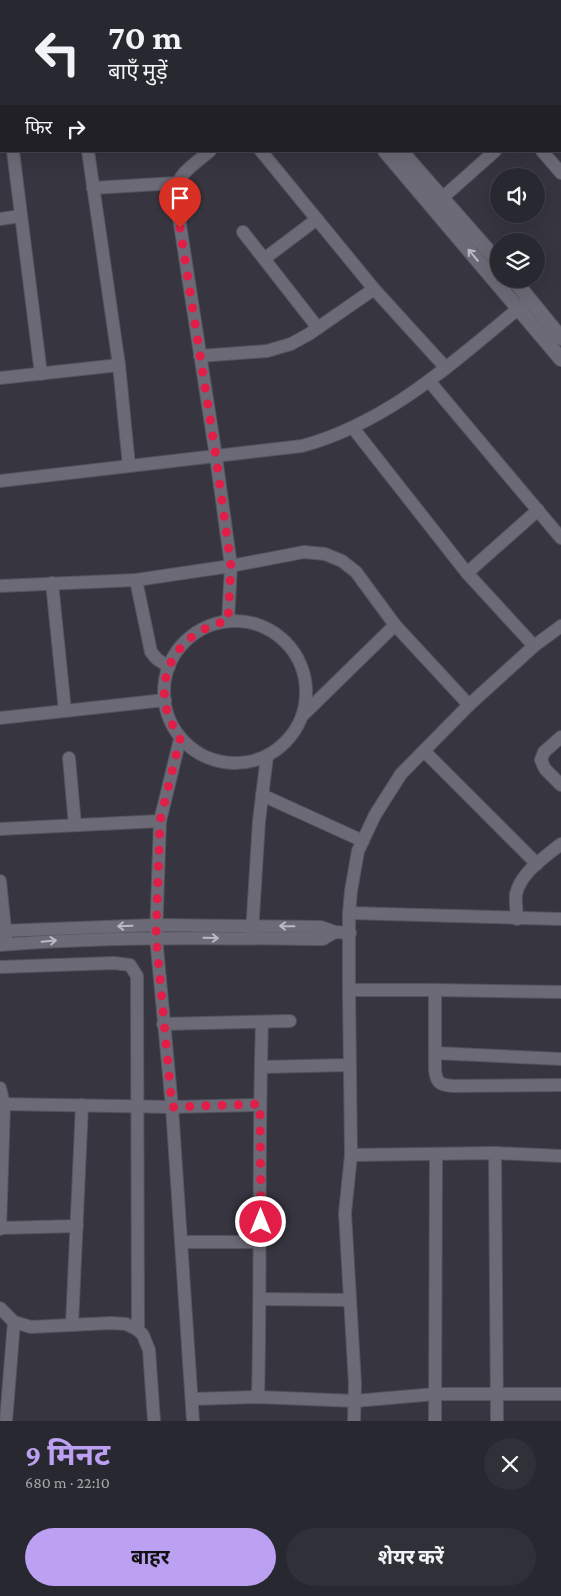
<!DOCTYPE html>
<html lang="hi">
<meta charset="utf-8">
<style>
:root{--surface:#282830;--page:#303038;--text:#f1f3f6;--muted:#a5a6ab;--line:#44444c;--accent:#bca0f2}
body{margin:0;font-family:"Crimson Pro","Noto Sans Devanagari",serif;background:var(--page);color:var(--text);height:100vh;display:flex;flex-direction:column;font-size:19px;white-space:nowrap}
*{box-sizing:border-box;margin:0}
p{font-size:16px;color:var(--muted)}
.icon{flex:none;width:28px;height:28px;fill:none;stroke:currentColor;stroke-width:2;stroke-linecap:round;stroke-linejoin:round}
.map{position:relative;height:1421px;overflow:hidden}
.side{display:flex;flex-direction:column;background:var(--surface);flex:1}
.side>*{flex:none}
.top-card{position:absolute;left:0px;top:0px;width:561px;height:152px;box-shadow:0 5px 20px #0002,0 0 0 1px var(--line);background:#282830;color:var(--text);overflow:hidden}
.tools{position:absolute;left:490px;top:168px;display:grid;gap:10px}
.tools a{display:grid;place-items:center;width:55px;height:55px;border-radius:50%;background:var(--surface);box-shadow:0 5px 20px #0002,0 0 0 1px var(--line);font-size:25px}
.pin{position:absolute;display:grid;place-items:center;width:42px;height:42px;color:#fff;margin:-51px -21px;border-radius:50% 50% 50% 0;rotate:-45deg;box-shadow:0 0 5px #0007}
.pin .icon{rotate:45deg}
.me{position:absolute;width:55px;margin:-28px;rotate:0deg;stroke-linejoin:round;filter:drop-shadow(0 0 4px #0008)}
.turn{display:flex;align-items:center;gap:18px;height:105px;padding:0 25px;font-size:22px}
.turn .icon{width:65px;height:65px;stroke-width:2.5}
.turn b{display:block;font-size:35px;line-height:42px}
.then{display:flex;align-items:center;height:48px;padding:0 25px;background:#0003;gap:10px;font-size:19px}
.round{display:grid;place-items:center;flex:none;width:52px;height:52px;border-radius:26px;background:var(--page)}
.summary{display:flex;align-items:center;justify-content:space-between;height:85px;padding:0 25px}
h1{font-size:30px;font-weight:700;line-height:38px;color:var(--accent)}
.button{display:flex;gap:10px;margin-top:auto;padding:10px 25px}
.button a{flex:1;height:58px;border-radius:30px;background:var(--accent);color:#111;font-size:20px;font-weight:700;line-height:58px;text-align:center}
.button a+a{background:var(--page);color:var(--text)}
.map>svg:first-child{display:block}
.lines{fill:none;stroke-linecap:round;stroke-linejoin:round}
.minor-casing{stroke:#54545c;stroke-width:14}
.tertiary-casing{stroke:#54545c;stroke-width:16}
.minor{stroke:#6c6a76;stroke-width:12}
.tertiary{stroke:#6c6a76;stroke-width:14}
.oneway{stroke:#bbbac3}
.route{stroke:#e11d48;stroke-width:9;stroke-dasharray:0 16.2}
</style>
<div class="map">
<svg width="561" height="1421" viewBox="0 0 561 1421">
<rect width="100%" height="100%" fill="#363540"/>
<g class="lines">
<defs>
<g id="minor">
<path d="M129,0L130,1"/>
<path d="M407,0L408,1"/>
<path d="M76,1V0"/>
<path d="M369,1L371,0"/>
<path d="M526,1L527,0"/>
<path d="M560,39L561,40"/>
<path d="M1,49V53"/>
<path d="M0,117H1"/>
<path d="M13,151L41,374"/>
<path d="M210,151C197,162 177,174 175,192L216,457L231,566L228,621"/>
<path d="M261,151L374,289"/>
<path d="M542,151L561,173"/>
<path d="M93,188L176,183"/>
<path d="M441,199L495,151"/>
<path d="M0,219L21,216"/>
<path d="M243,232L318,328"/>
<path d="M264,259L317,219"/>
<path d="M200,356L267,351L291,344L309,334L374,289L446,368"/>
<path d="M119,365L129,466"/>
<path d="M0,378L119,365L88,151"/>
<path d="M429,381L561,538"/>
<path d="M353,428L467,573L534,646"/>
<path d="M0,481L302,446C390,422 457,359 525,303"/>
<path d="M467,573L538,510"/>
<path d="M136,580L151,652L157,659L169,667"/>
<path d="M52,583L65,711"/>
<path d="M0,586L136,580L231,566L304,552L325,554L342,561L356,572L395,625L469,705"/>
<circle cx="235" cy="692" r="71"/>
<path d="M303,715L395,625"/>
<path d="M0,718L165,700"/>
<path d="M561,737L544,752L541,760L545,769L561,785"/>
<path d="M180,739L160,821L156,937L172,1107L193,1421"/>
<path d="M424,751L537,864"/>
<path d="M69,758L75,825"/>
<path d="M262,795L363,841"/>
<path d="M0,829L160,821"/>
<path d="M0,881L6,939"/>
<path d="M349,913L561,919"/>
<path d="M517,919C517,911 515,902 516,894C521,872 545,857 561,844"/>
<path d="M0,931L156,925L321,927L335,932L350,933"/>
<path d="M252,933L259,821L267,756"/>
<path d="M0,945C108,936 215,938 323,939L335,932"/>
<path d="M0,967L114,963L130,965L137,976L138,1330"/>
<path d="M349,990H435L561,992"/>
<path d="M435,990V1069C436,1083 440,1085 453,1086L561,1085"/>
<path d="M163,1024L290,1021"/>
<path d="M435,1053L561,1059"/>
<path d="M261,1067L350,1065"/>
<path d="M0,1088L4,1105L0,1229"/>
<path d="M0,1104L172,1107L260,1105"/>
<path d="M495,1153L497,1421"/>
<path d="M351,1155L495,1153L561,1156"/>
<path d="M0,1228L77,1226"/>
<path d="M181,1242H261"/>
<path d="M260,1299L350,1300"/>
<path d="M0,1308L14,1322L31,1327L111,1323L126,1324L138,1330L143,1335L149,1350L154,1421"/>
<path d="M72,1325L82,1105"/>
<path d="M258,1397C261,1273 258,1148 262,1023"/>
<path d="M193,1399L258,1397L355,1401L435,1394H561"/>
<path d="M6,1421L14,1322"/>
<path d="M354,1421L355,1384L345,1213L351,1155L349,990V913L351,891L358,851L375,815L401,774L469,705L534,646L561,626"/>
<path d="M435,1421L436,1154"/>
</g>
<g id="tertiary">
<path d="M255,0L256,1"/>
<path d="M274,0L275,1"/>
<path d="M385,151L561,359"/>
<path d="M401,151L499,263"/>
<path d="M513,279L561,338"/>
</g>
</defs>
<use href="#minor" class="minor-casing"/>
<use href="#tertiary" class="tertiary-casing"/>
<use href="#minor" class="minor"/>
<use href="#tertiary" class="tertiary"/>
</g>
<defs><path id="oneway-shaft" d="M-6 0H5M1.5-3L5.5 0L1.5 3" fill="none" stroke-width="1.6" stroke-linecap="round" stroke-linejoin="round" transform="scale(1.25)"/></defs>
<g class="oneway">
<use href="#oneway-shaft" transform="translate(473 255) rotate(-130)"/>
<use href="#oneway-shaft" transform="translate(125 926) rotate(178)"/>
<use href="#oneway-shaft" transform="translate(287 926) rotate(-179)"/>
<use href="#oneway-shaft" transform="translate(211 938) rotate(1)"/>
<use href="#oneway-shaft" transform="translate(49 941) rotate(-5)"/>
</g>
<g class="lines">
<path class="route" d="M180,228L216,457L231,566L228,621C185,629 155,667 167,711C170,721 175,730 180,739L160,821L156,937L172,1107L260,1104L261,1222"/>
</g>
</svg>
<div class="tools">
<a><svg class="icon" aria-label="sound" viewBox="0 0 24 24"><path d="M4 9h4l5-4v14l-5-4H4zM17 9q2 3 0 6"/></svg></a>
<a><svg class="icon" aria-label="layers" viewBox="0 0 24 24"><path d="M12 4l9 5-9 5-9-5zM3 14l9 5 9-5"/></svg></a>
</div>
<div class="pin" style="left:180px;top:228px;background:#d93025"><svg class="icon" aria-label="arrive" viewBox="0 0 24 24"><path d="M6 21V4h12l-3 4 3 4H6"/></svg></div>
<svg class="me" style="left:261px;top:1222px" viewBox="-20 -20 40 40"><circle r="17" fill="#e11d48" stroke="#fff" stroke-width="3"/><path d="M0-11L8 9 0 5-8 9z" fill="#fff"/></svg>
<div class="top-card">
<div class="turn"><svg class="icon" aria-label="left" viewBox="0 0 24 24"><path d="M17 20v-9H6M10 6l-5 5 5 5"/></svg><div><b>70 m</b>बाएँ मुड़ें</div></div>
<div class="then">फिर<svg class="icon" aria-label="right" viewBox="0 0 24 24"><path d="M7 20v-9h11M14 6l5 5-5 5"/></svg></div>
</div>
</div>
<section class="side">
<div class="summary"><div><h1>9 मिनट</h1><p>680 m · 22:10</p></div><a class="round"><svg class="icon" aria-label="close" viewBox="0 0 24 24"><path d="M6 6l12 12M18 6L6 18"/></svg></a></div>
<div class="button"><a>बाहर</a><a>शेयर करें</a></div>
</section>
